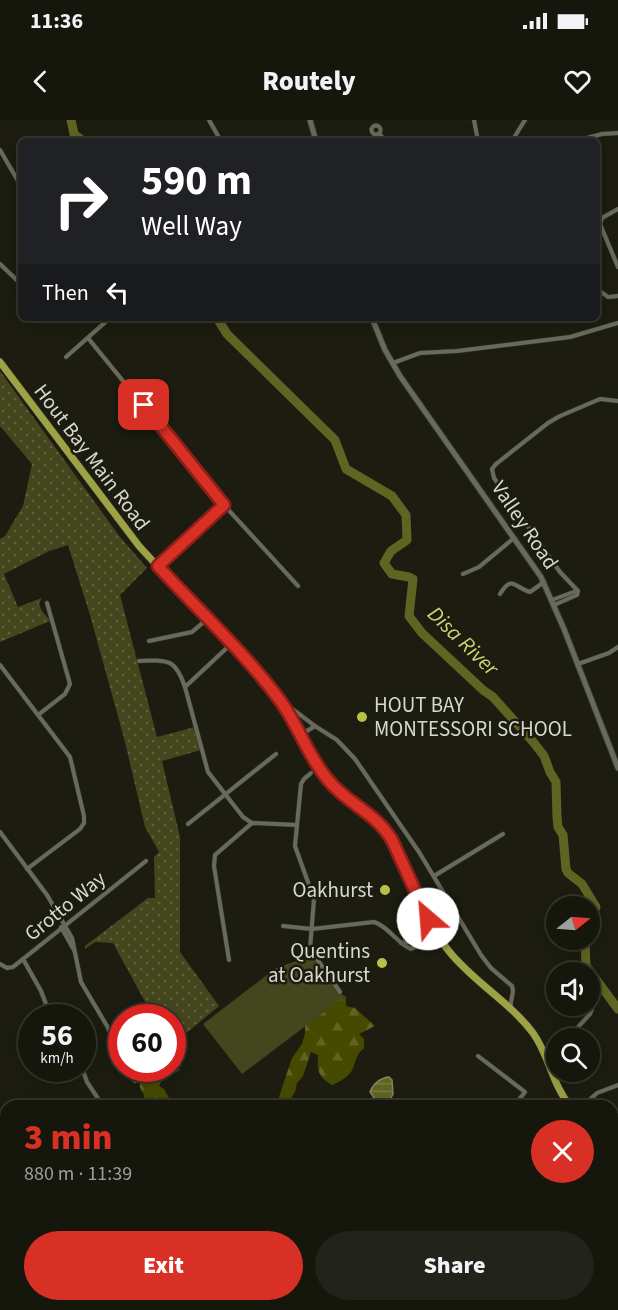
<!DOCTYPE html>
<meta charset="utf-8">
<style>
:root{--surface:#15160c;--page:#22231a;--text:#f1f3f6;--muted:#9d9f9d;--line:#34352d;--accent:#d93025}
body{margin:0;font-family:"Source Sans 3",sans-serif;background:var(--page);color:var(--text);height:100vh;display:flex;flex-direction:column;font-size:22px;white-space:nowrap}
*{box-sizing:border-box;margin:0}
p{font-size:20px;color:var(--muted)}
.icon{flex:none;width:33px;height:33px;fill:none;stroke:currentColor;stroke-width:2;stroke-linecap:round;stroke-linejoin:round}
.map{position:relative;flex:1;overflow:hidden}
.details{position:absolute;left:0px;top:980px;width:618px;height:212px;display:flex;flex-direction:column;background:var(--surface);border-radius:18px 18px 0 0;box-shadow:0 3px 15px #0003,0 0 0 2px var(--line)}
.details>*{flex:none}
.hud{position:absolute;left:18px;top:18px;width:582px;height:183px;border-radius:9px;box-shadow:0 3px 15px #0003,0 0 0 2px var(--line);background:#202124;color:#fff;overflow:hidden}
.needle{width:39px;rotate:73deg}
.controls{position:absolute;left:546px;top:776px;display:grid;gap:12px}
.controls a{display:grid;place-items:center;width:54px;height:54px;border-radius:50%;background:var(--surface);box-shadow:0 3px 15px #0003,0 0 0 2px var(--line);font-size:30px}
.speed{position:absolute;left:18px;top:884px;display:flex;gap:12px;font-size:30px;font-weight:700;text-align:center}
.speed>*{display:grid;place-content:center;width:78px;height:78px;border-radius:50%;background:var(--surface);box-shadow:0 3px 15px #0003,0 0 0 2px var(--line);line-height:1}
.speed small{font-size:15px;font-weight:400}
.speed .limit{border:9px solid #d22;background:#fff;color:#111}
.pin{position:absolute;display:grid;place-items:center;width:51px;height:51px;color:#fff;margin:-26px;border-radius:12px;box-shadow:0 3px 9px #0006}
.me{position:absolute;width:66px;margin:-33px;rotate:333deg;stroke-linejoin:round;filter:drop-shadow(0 0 4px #0008)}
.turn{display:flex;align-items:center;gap:21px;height:126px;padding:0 24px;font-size:27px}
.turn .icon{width:78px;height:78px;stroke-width:2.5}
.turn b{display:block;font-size:42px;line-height:51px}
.then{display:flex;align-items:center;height:57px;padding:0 24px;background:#0003;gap:12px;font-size:22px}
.round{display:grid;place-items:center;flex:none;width:63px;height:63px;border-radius:32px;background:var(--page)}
.head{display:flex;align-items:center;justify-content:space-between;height:102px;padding:0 24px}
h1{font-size:36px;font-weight:800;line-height:45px;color:var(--accent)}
.button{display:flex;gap:12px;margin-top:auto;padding:12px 24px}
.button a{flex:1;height:69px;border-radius:36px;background:var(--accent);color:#fff;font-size:24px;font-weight:800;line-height:69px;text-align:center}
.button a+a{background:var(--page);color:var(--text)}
.status{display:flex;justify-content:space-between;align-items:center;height:42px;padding:0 30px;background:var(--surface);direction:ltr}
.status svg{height:16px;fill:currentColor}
header{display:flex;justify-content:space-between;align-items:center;height:78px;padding:0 24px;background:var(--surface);font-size:27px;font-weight:800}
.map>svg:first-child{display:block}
.grass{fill:url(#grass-dots)}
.forest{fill:url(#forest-firs)}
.park{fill:#44461e}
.water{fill:url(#water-rules);stroke:#848757;stroke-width:1.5}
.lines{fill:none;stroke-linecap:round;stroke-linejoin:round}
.river{stroke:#606423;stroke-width:9}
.minor-casing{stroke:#35352f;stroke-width:5}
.tertiary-casing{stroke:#35352f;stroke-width:7}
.primary-casing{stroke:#35352f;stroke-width:8}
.minor{stroke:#686a5b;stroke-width:4}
.tertiary{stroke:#686a5b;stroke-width:5}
.primary{stroke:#9da244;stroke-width:7}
.route-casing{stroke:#8d1f18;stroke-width:15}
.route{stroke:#d93025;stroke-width:10}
.poi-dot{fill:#b9c046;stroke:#1c1d10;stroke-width:2}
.labels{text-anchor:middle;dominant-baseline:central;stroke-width:5;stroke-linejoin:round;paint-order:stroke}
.street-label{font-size:21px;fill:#d7d8d0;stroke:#1c1d10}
.poi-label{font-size:21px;fill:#d7d8d0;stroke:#1c1d10;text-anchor:end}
.water-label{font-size:22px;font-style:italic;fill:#ccd375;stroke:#1c1d10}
</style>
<div class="status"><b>11:36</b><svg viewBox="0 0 49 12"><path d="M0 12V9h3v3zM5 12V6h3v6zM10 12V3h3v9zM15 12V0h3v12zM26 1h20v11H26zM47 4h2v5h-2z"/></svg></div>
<header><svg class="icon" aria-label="back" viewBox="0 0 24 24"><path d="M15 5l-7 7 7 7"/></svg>Routely<svg class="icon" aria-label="heart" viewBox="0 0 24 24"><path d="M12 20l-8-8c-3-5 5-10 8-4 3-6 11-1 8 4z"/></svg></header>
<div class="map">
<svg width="618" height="1190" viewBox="0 0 618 1190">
<defs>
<pattern id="grass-dots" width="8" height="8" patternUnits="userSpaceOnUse" patternTransform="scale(1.5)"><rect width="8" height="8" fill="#44461e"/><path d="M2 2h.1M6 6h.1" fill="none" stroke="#5e603e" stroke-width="1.8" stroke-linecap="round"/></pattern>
<pattern id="forest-firs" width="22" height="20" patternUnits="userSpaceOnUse" patternTransform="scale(1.5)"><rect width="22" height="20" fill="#464a00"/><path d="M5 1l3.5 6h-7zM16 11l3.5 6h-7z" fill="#606324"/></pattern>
<pattern id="water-rules" width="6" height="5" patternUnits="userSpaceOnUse" patternTransform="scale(1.5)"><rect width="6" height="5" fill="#606423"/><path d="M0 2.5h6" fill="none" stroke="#767942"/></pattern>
</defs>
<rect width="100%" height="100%" fill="#1c1d10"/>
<path class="grass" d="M0,251L120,417L147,448L120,475L157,617L195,607L201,630L162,641L180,717V832L219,886L173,924L172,897H149V889L113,823L95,822L85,829V826L148,778H155L154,737L159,732L145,707L125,622L90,495L68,425L49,431L4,454L18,487L42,478L39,483C41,492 45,494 50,501L0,522V419L5,416L23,386L32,344L0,306Z"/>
<g class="forest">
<path d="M336,871L346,877V886L355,888L375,906L359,914L364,919V928C348,941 363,952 332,965C318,957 317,951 318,935L311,932L303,956L297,963L295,972L287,985L276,986L292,938L302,924L305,913V897Z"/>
<path d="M176,944L180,950L173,954L166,953L162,956V960L159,966L164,969L169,978L188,981L196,985H143L144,975L140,968V949L172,948L173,945Z"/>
</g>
<path class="park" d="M314,835L344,877L242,954L203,904L276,848Z"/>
<path class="water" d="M389,957L392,960L393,974L387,985H379L370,972C373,964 380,958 389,957Z"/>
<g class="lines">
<g class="river">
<path d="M71,0L74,14L83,21"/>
<path d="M217,198L227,214L335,320L346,349L392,376L406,395L407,420L391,431L384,443L392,454L409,457L413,459L409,496L422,513L483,570L493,577L534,623L544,636L550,652L556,662L557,697L558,707L563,715L566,749L568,753L582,764L596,787L590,801"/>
<path d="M585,819L586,846L618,889"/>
</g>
<defs>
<g id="minor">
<path d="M209,0L221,21"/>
<path d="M474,0L478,21"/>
<circle cx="376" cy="10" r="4.5"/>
<path d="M379,13L385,21"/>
<path d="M512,21L525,0"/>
<path d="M576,21L602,14L618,13"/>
<path d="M0,30L21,66"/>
<path d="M618,89L602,98L600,104L618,147"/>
<path d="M0,144L21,164"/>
<path d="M597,169L608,177L618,176"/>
<path d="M88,218L224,385L298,466"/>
<path d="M66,237L110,198"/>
<path d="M393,243L420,233L457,231L570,217L618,203"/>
<path d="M158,446L224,385"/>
<path d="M463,454L479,447L514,418"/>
<path d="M500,474C512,454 515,468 530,472L544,462"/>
<path d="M552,480L576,471"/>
<path d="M554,485L577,475L578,471L560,452L494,358L492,349L496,344L548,303L560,296L600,279L618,281"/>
<path d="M149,521L192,512L206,500"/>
<path d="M230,525L185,567L208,652L243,697L252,703"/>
<path d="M139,541C168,540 175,538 185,567"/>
<path d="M578,544L609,533L618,527"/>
<path d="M0,545L70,637L84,696V703L80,709L27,749"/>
<path d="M282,581L315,606"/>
<path d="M38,595L65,574L70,564L47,483"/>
<path d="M302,614L315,606L337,620L355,639L419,732L481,835L491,848L512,866L513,871L510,888"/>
<path d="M311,653L304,659L301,664L295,726L314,779L310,829L340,872"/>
<path d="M188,704L276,634"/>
<path d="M0,712L47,775L72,818L81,862L107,906L122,937"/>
<path d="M434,756L503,714"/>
<path d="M283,806L312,809L374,802C388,806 397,823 411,829L418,826L435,813"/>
<path d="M61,807L74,830"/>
<path d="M401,823L413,821L432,807"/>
<path d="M23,839L41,871L51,897"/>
<path d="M229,840L214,746L215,735L252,703L297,705"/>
<path d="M0,844L7,848L13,847L146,741"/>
<path d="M568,918L590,894L592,889L589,885"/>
<path d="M478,936L525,972L514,986"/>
<path d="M547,940L556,930"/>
<path d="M82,948L87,962L103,986"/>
<path d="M128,948L135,961"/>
<path d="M446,981L452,986"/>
<path d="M583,986L597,973L618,965"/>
<path d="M587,1185L594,1190"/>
<path d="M343,1190L348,1185"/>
<path d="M471,1190L473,1185"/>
<path d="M559,1190V1185"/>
</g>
<g id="tertiary">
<path d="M310,0L316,21"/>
<path d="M372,198L385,230L400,256L541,457L564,509L618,648"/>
</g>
<g id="primary">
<path d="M0,242L139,426L274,573C286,589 296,605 306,623C313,636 320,650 330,662C347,681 373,691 387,713C397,728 403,746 410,762C420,786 432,810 448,830C472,861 509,881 533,913C549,935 552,964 570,986"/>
<path d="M612,1023L618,1028"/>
</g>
</defs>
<use href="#minor" class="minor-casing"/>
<use href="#tertiary" class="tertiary-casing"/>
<use href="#primary" class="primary-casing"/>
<use href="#minor" class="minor"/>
<use href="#tertiary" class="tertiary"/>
<use href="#primary" class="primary"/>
</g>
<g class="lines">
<defs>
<path id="route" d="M144,285L224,385L158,446C197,489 244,532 279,579C298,604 308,637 329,661C349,685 375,692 392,720L428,799"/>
</defs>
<use href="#route" class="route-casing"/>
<use href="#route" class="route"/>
</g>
<g class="poi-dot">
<circle cx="362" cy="597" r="6"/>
<circle cx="385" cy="770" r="6"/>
<circle cx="382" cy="843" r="6"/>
</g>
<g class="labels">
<g class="street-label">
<text transform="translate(92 337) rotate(53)">Hout Bay Main Road</text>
<text transform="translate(525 405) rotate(56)">Valley Road</text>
<text transform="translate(65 786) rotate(-39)">Grotto Way</text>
</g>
<g class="poi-label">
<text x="374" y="585" text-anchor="start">HOUT BAY<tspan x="374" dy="24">MONTESSORI SCHOOL</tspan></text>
<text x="373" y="770">Oakhurst</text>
<text x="370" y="831">Quentins<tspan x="370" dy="24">at Oakhurst</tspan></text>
</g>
<g class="water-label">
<text transform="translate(463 521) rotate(44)">Disa River</text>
</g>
</g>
</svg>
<div class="controls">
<a><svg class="needle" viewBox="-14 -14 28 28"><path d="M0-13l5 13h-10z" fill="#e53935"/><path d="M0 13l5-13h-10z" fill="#9d9f9d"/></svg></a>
<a><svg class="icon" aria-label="sound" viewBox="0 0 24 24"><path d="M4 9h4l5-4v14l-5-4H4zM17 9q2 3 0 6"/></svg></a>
<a><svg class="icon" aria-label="search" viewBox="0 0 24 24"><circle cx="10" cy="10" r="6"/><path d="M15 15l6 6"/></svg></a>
</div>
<div class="speed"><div>56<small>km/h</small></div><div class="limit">60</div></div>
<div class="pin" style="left:144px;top:285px;background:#d93025"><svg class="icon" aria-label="arrive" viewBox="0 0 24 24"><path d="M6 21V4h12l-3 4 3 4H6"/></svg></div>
<svg class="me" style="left:428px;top:799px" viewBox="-20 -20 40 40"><circle r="19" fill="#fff"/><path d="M0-13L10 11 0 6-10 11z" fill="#d93025"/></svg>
<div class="hud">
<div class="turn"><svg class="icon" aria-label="right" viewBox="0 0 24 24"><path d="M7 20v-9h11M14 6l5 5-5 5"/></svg><div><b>590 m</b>Well Way</div></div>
<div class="then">Then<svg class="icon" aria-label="left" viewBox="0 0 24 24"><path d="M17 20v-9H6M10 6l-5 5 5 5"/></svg></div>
</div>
<section class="details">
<div class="head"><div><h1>3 min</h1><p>880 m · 11:39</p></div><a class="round" style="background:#d93025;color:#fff"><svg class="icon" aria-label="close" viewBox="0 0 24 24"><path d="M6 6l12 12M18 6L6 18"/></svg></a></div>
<div class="button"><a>Exit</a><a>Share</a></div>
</section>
</div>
